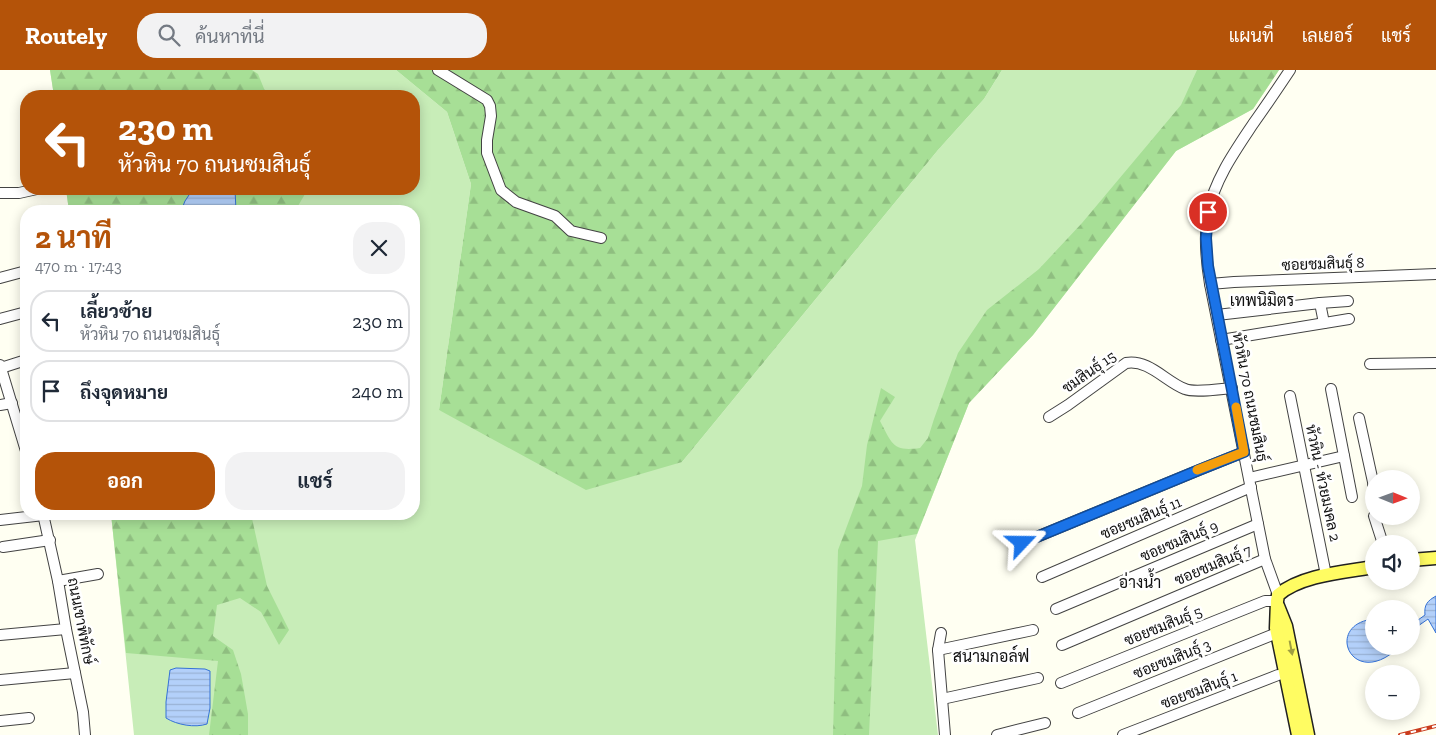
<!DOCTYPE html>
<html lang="th">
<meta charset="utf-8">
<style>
:root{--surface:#fff;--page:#f2f2f3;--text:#1f2937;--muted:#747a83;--line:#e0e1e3;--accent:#b45309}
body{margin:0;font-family:"Zilla Slab",Sarabun,serif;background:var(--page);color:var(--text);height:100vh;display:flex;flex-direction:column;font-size:19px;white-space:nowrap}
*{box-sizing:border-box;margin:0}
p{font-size:16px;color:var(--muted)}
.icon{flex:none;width:28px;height:28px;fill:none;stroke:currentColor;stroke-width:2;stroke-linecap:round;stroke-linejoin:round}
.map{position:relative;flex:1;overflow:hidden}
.panel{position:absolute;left:20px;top:135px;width:400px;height:315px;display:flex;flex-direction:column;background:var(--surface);border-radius:20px;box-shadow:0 2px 12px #0003}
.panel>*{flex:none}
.top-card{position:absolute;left:20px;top:20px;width:400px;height:105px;border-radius:20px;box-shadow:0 2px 12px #0003;background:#b45309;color:#fff;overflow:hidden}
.needle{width:32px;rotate:91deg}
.tools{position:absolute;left:1365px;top:400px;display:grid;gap:10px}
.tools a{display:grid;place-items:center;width:55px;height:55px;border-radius:50%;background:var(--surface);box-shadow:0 2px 12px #0003;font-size:25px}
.pin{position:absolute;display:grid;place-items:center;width:42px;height:42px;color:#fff;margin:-21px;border:2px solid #fff;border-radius:50%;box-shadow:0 1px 5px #0007}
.me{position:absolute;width:55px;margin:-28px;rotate:67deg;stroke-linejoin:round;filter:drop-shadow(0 0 4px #0008)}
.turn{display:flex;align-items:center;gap:18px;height:105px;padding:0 15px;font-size:22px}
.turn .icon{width:65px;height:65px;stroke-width:2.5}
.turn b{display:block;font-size:35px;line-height:42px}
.round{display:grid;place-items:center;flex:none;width:52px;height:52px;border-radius:20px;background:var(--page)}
.overview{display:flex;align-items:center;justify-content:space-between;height:85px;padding:0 15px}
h1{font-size:30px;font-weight:700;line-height:38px;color:var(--accent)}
.button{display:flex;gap:10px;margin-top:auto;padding:10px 15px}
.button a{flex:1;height:58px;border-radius:20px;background:var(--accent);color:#fff;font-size:20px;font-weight:700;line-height:58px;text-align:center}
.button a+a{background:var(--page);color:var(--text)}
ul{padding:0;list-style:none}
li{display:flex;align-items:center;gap:15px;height:62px;margin:0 10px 8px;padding:0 5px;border:2px solid var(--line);border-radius:20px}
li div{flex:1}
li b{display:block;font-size:19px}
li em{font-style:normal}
header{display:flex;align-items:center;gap:30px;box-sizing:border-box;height:70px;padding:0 25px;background:var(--accent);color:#fff}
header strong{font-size:24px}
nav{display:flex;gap:28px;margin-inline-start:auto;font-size:18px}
.search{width:350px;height:45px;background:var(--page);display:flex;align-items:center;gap:12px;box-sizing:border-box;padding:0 18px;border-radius:20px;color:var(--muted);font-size:19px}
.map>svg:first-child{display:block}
.grass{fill:#c8edb8}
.forest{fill:url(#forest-firs)}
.water{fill:url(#water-rules);stroke:#3572d6}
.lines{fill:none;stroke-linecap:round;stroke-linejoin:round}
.minor-casing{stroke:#434343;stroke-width:12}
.major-casing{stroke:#212121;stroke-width:15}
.minor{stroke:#fff;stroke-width:10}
.major{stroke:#fffc62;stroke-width:12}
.rail-casing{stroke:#ca3c1d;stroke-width:4}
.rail{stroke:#fff;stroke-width:2;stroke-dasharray:5.5;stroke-linecap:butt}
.oneway{fill:#9f9e41}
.route-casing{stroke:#114b97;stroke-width:12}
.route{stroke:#1a73e8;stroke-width:9}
.slow{stroke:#f59e0b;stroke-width:9}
.labels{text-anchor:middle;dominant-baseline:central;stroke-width:5;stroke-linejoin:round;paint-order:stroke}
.street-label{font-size:15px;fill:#101010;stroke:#fff}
.neighbourhood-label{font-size:16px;fill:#101010;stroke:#fff}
</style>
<header>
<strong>Routely</strong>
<div class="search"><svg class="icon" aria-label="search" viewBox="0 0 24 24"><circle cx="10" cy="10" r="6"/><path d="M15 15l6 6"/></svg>ค้นหาที่นี่</div>
<nav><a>แผนที่</a><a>เลเยอร์</a><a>แชร์</a></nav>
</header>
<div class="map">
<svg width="1436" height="665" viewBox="0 0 1436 665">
<defs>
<pattern id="forest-firs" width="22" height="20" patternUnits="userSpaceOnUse" patternTransform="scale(1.25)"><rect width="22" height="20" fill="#a7df96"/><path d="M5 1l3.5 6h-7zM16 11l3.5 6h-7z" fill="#8fbe80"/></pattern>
<pattern id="water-rules" width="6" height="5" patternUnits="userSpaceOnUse" patternTransform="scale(1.25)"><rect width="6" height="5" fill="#b3d0fa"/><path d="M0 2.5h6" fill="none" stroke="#99b2d5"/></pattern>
</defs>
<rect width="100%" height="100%" fill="#fffff2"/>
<path class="grass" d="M50,0H396L447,42L471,114L439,340L682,392L938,80L984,29L1002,0H1279L1253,39L1176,81L1033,265L969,333L915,470L938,665H134L111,444H414V141H69L66,119H414V26H54Z"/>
<g class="forest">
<path d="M50,0H252L258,4L267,26H54Z"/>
<path d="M396,0H1002L984,29L938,80L682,392L586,420L439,340L471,114L447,42Z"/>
<path d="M1197,0H1279L1253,39L1176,81L1033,265L969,333L917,464L878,471L869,665H833L838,480L862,416L867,375L881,318L895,327L880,351C892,373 892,382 920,378L928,368L934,349L958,283L987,240L1039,199L1082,153L1181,35Z"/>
<path d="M66,119H308L295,141H69Z"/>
<path d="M111,444H251L267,516L289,560L279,575L261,542L240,528L217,535L213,566L233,580L241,604L248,644V665H209L218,591L126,583Z"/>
</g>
<g class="water">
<path d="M193,119H235L236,141H181L185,131Z"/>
<path d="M1436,526V563L1428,549L1411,561V555L1425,545C1424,535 1427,531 1436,526Z"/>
<path d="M1374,549V576H1400C1353,623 1322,554 1374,549Z"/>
<path d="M176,598L205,599L210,601V638L207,654C195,658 177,655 166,648V632L170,600Z"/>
</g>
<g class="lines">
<defs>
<g id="minor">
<path d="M438,0L487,30L490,36L491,46L487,70V83L501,120L516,132L555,146L571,161L601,168"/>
<path d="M0,123H19L37,119"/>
<path d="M0,208L26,201"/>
<path d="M1210,214L1234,212L1436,204"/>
<path d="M1320,233L1324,253"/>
<path d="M1217,245L1320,233L1348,231"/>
<path d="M0,249L26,242"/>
<path d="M1221,270L1349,249"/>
<path d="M1370,294L1436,293"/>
<path d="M0,295L26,381"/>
<path d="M1,298L26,290"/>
<path d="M1331,319L1352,427"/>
<path d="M1290,326L1326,505"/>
<path d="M0,335L12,333"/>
<path d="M1049,347L1068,335L1126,293C1149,289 1166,312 1185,319C1194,323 1221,319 1232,318"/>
<path d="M1359,348L1373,412L1374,430"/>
<path d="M1249,408L1344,386"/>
<path d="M43,444L58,511L66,559L75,603L83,642L85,665"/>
<path d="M1374,446L1383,474"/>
<path d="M0,450L44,445"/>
<path d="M1022,473L1199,400L1244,382"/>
<path d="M3,477L50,470"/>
<path d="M1042,507L1251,417"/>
<path d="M58,511L98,504"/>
<path d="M1278,525L1265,489L1210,214C1206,190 1204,165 1208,142C1215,109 1235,81 1253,54C1266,36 1278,18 1290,0"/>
<path d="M1056,539L1258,454"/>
<path d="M941,563L938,580L945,665"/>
<path d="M0,565L66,559"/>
<path d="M1062,575L1265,489"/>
<path d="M938,580L1033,560"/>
<path d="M0,610L75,603"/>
<path d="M1061,613L1265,531H1277"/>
<path d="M942,629L1038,608"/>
<path d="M1078,643L1277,563"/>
<path d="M0,651L29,648"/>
<path d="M997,665L1045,653"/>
<path d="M1123,665L1278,605L1291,602"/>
</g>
<g id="major">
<path d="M1411,490L1436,488"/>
<path d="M1278,536L1286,556L1308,665"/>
<path d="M1298,665L1276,558L1277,531L1278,525C1301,505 1345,502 1374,497"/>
</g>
</defs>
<use href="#minor" class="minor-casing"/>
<use href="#major" class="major-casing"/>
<use href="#minor" class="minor"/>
<use href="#major" class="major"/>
<defs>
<path id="rail" d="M1400,665L1436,656"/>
</defs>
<use href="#rail" class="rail-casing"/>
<use href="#rail" class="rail"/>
</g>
<defs><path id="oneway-solid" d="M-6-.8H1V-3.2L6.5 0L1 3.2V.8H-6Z" transform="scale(1.25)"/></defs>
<use class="oneway" href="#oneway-solid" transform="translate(1291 578) rotate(79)"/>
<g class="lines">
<defs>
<path id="route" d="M1022,473L1199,400L1244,382L1208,196L1206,168L1208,142"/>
</defs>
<use href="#route" class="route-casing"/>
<use href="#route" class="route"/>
<path class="slow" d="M1197,400L1244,382L1236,337"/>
</g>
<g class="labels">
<g class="street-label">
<text transform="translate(1323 194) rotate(-2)">ซอยชมสินธุ์ 8</text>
<text transform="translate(1089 302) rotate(-35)">ชมสินธุ์ 15</text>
<text transform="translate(1250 327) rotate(79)">หัวหิน 70 ถนนชมสินธุ์</text>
<text transform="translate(1323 413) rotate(78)">หัวหิน - ห้วยมงคล 2</text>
<text transform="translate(1141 448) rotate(-23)">ซอยชมสินธุ์ 11</text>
<text transform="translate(1179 471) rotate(-23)">ซอยชมสินธุ์ 9</text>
<text transform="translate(1213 495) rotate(-23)">ซอยชมสินธุ์ 7</text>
<text transform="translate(81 551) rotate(79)">ถนนเขาพิทักษ์</text>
<text transform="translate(1163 556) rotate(-22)">ซอยชมสินธุ์ 5</text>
<text transform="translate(1172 589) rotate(-22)">ซอยชมสินธุ์ 3</text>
<text transform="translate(1199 620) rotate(-21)">ซอยชมสินธุ์ 1</text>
</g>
<g class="neighbourhood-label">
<text x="1262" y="230">เทพนิมิตร</text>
<text x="1140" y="512">อ่างน้ำ</text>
<text x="991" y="586">สนามกอล์ฟ</text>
</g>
</g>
</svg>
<div class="tools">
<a><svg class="needle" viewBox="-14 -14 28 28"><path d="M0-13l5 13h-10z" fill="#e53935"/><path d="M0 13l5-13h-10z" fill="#747a83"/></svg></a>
<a><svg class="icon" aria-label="sound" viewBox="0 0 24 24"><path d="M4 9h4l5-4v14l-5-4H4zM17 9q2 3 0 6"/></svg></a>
<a>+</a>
<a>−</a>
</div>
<div class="pin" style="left:1208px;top:142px;background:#d93025"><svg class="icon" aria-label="arrive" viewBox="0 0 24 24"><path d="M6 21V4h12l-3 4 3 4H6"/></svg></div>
<svg class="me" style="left:1022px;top:473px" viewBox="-20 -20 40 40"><path d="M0-17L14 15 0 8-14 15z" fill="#1a73e8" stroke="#fff" stroke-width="4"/></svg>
<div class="top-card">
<div class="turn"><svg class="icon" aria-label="left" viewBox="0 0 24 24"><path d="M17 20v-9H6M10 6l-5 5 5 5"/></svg><div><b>230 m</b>หัวหิน 70 ถนนชมสินธุ์</div></div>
</div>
<section class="panel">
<div class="overview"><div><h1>2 นาที</h1><p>470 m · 17:43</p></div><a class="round"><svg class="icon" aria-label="close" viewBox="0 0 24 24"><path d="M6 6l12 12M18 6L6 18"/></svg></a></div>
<ul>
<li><svg class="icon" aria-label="left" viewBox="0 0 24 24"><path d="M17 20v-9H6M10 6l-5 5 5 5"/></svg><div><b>เลี้ยวซ้าย</b><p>หัวหิน 70 ถนนชมสินธุ์</p></div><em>230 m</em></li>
<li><svg class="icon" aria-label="arrive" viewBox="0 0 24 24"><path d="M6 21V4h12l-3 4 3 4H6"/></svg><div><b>ถึงจุดหมาย</b></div><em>240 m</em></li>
</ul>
<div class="button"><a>ออก</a><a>แชร์</a></div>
</section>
</div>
